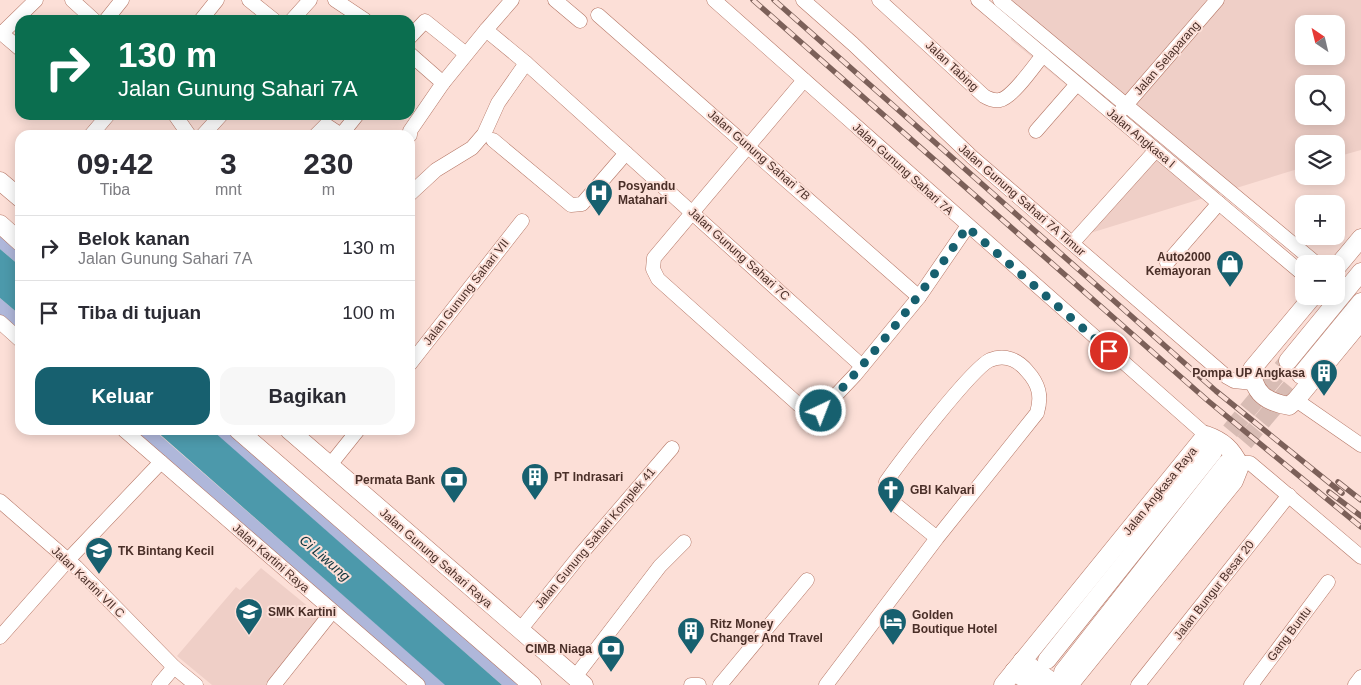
<!DOCTYPE html>
<html lang="id">
<meta charset="utf-8">
<style>
:root{--surface:#fff;--page:#f7f7f7;--text:#2b2b33;--muted:#7c7c81;--line:#e1e1e2;--accent:#17606f}
body{margin:0;font-family:Arial,sans-serif;background:var(--page);color:var(--text);height:100vh;display:flex;flex-direction:column;font-size:19px;white-space:nowrap}
*{box-sizing:border-box;margin:0}
p{font-size:16px;color:var(--muted)}
.icon{flex:none;width:28px;height:28px;fill:none;stroke:currentColor;stroke-width:2;stroke-linecap:round;stroke-linejoin:round}
.map{position:relative;flex:1;overflow:hidden}
.sheet{position:absolute;left:15px;top:130px;width:400px;height:305px;display:flex;flex-direction:column;background:var(--surface);border-radius:15px;box-shadow:0 2px 12px #0003}
.sheet>*{flex:none}
.top-card{position:absolute;left:15px;top:15px;width:400px;height:105px;border-radius:15px;box-shadow:0 2px 12px #0003;background:#0b6e4f;color:#fff;overflow:hidden}
.needle{width:32px;rotate:325deg}
.tools{position:absolute;left:1295px;top:15px;display:grid;gap:10px}
.tools a{display:grid;place-items:center;width:50px;height:50px;border-radius:10px;background:var(--surface);box-shadow:0 2px 12px #0003;font-size:25px}
.pin{position:absolute;display:grid;place-items:center;width:42px;height:42px;color:#fff;margin:-21px;border:2px solid #fff;border-radius:50%;box-shadow:0 1px 5px #0007}
.me{position:absolute;width:55px;margin:-28px;rotate:43deg;stroke-linejoin:round;filter:drop-shadow(0 0 4px #0008)}
.turn{display:flex;align-items:center;gap:18px;height:105px;padding:0 20px;font-size:22px}
.turn .icon{width:65px;height:65px;stroke-width:2.5}
.turn b{display:block;font-size:35px;line-height:42px}
.eta{display:flex;justify-content:space-evenly;align-items:center;height:85px;text-align:center}
.eta b{font-size:30px;font-weight:600;line-height:35px}
.button{display:flex;gap:10px;margin-top:auto;padding:10px 20px}
.button a{flex:1;height:58px;border-radius:15px;background:var(--accent);color:#fff;font-size:20px;font-weight:600;line-height:58px;text-align:center}
.button a+a{background:var(--page);color:var(--text)}
ul{padding:0;list-style:none}
li{display:flex;align-items:center;gap:15px;height:65px;padding:0 20px;border-top:1px solid var(--line)}
li div{flex:1}
li b{display:block;font-size:19px}
li em{font-style:normal}
.map>svg:first-child{display:block}
.built{fill:#efcfc7;fill-rule:evenodd}
.green{fill:#afb7da}
.water{fill:#4c99ab}
.lines{fill:none;stroke-linecap:round;stroke-linejoin:round}
.major-tunnel{stroke:#d8bcb4;stroke-width:18;stroke-dasharray:18 9;stroke-linecap:butt}
.minor-casing{stroke:#b57665;stroke-width:15}
.major-casing{stroke:#b57665;stroke-width:19}
.minor{stroke:#fff;stroke-width:14}
.major{stroke:#fff;stroke-width:18}
.rail-casing{stroke:#7c6059;stroke-width:5.5}
.rail{stroke:#fcdfd7;stroke-width:4;stroke-dasharray:11;stroke-linecap:butt}
.route{stroke:#17606f;stroke-width:9;stroke-dasharray:0 16.2}
.labels{text-anchor:middle;dominant-baseline:central;stroke-width:4;stroke-linejoin:round;paint-order:stroke}
.street-label{font-size:12px;fill:#4a2f28;stroke:#fcdfd7}
.poi-label{font-size:12px;font-weight:bold;fill:#4a2f28;stroke:#fcdfd7;text-anchor:start}
.water-label{font-size:14px;font-style:italic;fill:#0e343c;stroke:#fcdfd7}
</style>
<div class="map">
<svg width="1361" height="685" viewBox="0 0 1361 685">
<rect width="100%" height="100%" fill="#fcdfd7"/>
<g class="built">
<path d="M1010,0H1361V150L1336,157V144H1304V167L1071,239L1147,151L1011,40ZM1304,24H1336V56H1304ZM1304,84H1336V116H1304Z"/>
<path d="M261,568L321,617L266,685H212L177,656L236,587L240,590Z"/>
</g>
<g class="green">
<path d="M0,224L20,242V266L0,249Z"/>
<path d="M0,298L20,315V340L0,322Z"/>
<path d="M124,430H154L446,685H418Z"/>
<path d="M211,430H238L532,685H502Z"/>
</g>
<g class="water">
<path d="M0,249L20,266V315L0,298Z"/>
<path d="M155,430H212L502,685H445Z"/>
</g>
<g class="lines">
<g class="major-tunnel">
<path d="M1213,452L1288,361"/>
<path d="M1227,463L1301,375"/>
</g>
<defs>
<g id="minor">
<path d="M72,0L94,20"/>
<path d="M249,0L274,20"/>
<path d="M335,0L365,20"/>
<path d="M512,0L486,30L526,63L862,366"/>
<path d="M555,0L580,21"/>
<path d="M714,0C878,145 1041,291 1206,435"/>
<path d="M803,0L853,44L972,157L1227,377L1234,381L1253,383"/>
<path d="M879,0L984,96C989,99 994,101 1000,100C1013,97 1034,66 1043,55"/>
<path d="M978,0L1304,275"/>
<path d="M1000,0L1317,264"/>
<path d="M598,15L919,297"/>
<path d="M106,20L122,0"/>
<path d="M201,20L217,0"/>
<path d="M292,20L310,0"/>
<path d="M0,32L20,49"/>
<path d="M2,33L36,0"/>
<path d="M410,37L425,21L466,54"/>
<path d="M410,54L443,83L486,30"/>
<path d="M804,80L654,258L653,269L658,279L808,413L816,414L821,411L855,375L919,297L967,227"/>
<path d="M1121,111L1217,0"/>
<path d="M175,115L189,135"/>
<path d="M1036,131L1077,84"/>
<path d="M91,135L108,115"/>
<path d="M203,135L221,115"/>
<path d="M316,135L326,125L341,135L357,115"/>
<path d="M410,135V131L443,83"/>
<path d="M493,140L571,205L582,204L626,153"/>
<path d="M410,194L436,170L472,148L484,134L498,103L526,63"/>
<path d="M1076,239L1156,150"/>
<path d="M1167,263L1219,203"/>
<path d="M0,322L20,340"/>
<path d="M410,364L522,221"/>
<path d="M1296,400L1361,445"/>
<path d="M124,430L418,685"/>
<path d="M330,465L358,430"/>
<path d="M1240,466L1242,463H1250L1361,557"/>
<path d="M0,501L76,567L174,667L196,685"/>
<path d="M520,630L581,554L672,448"/>
<path d="M0,637L68,560L161,462"/>
<path d="M575,677L660,566L684,542"/>
<path d="M159,685L174,667"/>
<path d="M274,685L332,612"/>
<path d="M691,685H699"/>
<path d="M720,685L807,580"/>
<path d="M826,685L937,538L1037,413C1042,396 1039,384 1027,371C1018,360 1005,354 990,360C972,368 900,462 886,482V491L890,500L937,538"/>
<path d="M1138,685L1289,495"/>
<path d="M1251,685L1328,582"/>
<path d="M1355,685L1361,677"/>
</g>
<g id="major">
<path d="M0,181L20,198"/>
<path d="M0,224L20,242"/>
<path d="M1336,268L1361,238"/>
<path d="M1313,296L1252,369C1253,393 1266,402 1289,406L1296,400L1361,321"/>
<path d="M1288,361L1361,272"/>
<path d="M1301,375L1361,302"/>
<path d="M238,430L532,685"/>
<path d="M289,430L584,685"/>
<path d="M1047,660L1213,452"/>
<path d="M1022,661L1057,685"/>
<path d="M1014,671L1033,685"/>
<path d="M1063,672L1227,463"/>
<path d="M1003,685L1206,435C1223,441 1232,449 1240,466L1234,481L1069,685"/>
</g>
</defs>
<use href="#minor" class="minor-casing"/>
<use href="#major" class="major-casing"/>
<use href="#minor" class="minor"/>
<use href="#major" class="major"/>
<defs>
<g id="rail">
<path d="M753,0L1207,400L1361,527"/>
<path d="M774,0L1216,391L1342,493"/>
<path d="M1338,482L1361,500"/>
<path d="M1329,492L1361,516"/>
</g>
</defs>
<use href="#rail" class="rail-casing"/>
<use href="#rail" class="rail"/>
</g>
<g class="lines">
<path class="route" d="M821,411C875,354 923,293 967,227L1109,351"/>
</g>
<defs>
<symbol id="hospital-pin" viewBox="-11 -11 22 30"><path d="M0 17L-7.5 6A9.5 9.5 0 1 1 7.5 6Z" fill="#17606f" stroke="#fcdfd7"/><path d="M-5-5h3v3.5h4V-5h3V5h-3V1.5h-4V5h-3Z" fill="#fff"/></symbol>
<symbol id="shop-pin" viewBox="-11 -11 22 30"><path d="M0 17L-7.5 6A9.5 9.5 0 1 1 7.5 6Z" fill="#17606f" stroke="#fcdfd7"/><path d="M-5-2.5h2.3a2.7 3.5 0 0 1 5.4 0H5L5.5 6h-11ZM-1.5-2.5h3a1.5 2.3 0 0 0-3 0Z" fill="#fff"/></symbol>
<symbol id="building-pin" viewBox="-11 -11 22 30"><path d="M0 17L-7.5 6A9.5 9.5 0 1 1 7.5 6Z" fill="#17606f" stroke="#fcdfd7"/><path d="M-4-6H4V6H1V3H-1V6H-4ZM-2.5-4.3h1.7v1.8h-1.7ZM.8-4.3h1.7v1.8H.8ZM-2.5-1h1.7V.8h-1.7ZM.8-1h1.7V.8H.8Z" fill="#fff"/></symbol>
<symbol id="bank-pin" viewBox="-11 -11 22 30"><path d="M0 17L-7.5 6A9.5 9.5 0 1 1 7.5 6Z" fill="#17606f" stroke="#fcdfd7"/><path d="M-6-4H6V4H-6ZM0-2.3a2.3 2.3 0 1 0 0 4.6a2.3 2.3 0 1 0 0-4.6Z" fill="#fff"/></symbol>
<symbol id="church-pin" viewBox="-11 -11 22 30"><path d="M0 17L-7.5 6A9.5 9.5 0 1 1 7.5 6Z" fill="#17606f" stroke="#fcdfd7"/><path d="M-1.2-6h2.4v3.5h3.3v2.4h-3.3V6h-2.4V-.1h-3.3v-2.4h3.3Z" fill="#fff"/></symbol>
<symbol id="school-pin" viewBox="-11 -11 22 30"><path d="M0 17L-7.5 6A9.5 9.5 0 1 1 7.5 6Z" fill="#17606f" stroke="#fcdfd7"/><path d="M0-5L7-2L0 1L-7-2ZM-4 1L0 2.5L4 1V4Q0 6-4 4Z" fill="#fff"/></symbol>
<symbol id="hotel-pin" viewBox="-11 -11 22 30"><path d="M0 17L-7.5 6A9.5 9.5 0 1 1 7.5 6Z" fill="#17606f" stroke="#fcdfd7"/><path d="M-6-4.5h1.5V1H6V5H4.5V3h-9V5H-6ZM-4 0a1.8 1.8 0 1 1 3.6 0ZM.5 0V-2.5h3Q6-2.5 6 0Z" fill="#fff"/></symbol>
</defs>
<g fill-rule="evenodd">
<use href="#hospital-pin" x="583" y="177" width="32" height="43"/>
<use href="#shop-pin" x="1214" y="248" width="32" height="43"/>
<use href="#building-pin" x="1308" y="357" width="32" height="43"/>
<use href="#building-pin" x="519" y="461" width="32" height="43"/>
<use href="#bank-pin" x="438" y="464" width="32" height="43"/>
<use href="#church-pin" x="875" y="474" width="32" height="43"/>
<use href="#school-pin" x="83" y="535" width="32" height="43"/>
<use href="#school-pin" x="233" y="596" width="32" height="43"/>
<use href="#hotel-pin" x="877" y="606" width="32" height="43"/>
<use href="#building-pin" x="675" y="615" width="32" height="43"/>
<use href="#bank-pin" x="595" y="633" width="32" height="43"/>
</g>
<g class="labels">
<g class="street-label">
<text transform="translate(1167 58) rotate(-49)">Jalan Selaparang</text>
<text transform="translate(952 66) rotate(43)">Jalan Tabing</text>
<text transform="translate(1141 138) rotate(40)">Jalan Angkasa I</text>
<text transform="translate(759 155) rotate(41)">Jalan Gunung Sahari 7B</text>
<text transform="translate(903 169) rotate(42)">Jalan Gunung Sahari 7A</text>
<text transform="translate(1022 200) rotate(41)">Jalan Gunung Sahari 7A Timur</text>
<text transform="translate(739 254) rotate(42)">Jalan Gunung Sahari 7C</text>
<text transform="translate(466 292) rotate(-52)">Jalan Gunung Sahari VII</text>
<text transform="translate(1160 491) rotate(-51)">Jalan Angkasa Raya</text>
<text transform="translate(595 538) rotate(-50)">Jalan Gunung Sahari Komplek 41</text>
<text transform="translate(271 558) rotate(41)">Jalan Kartini Raya</text>
<text transform="translate(436 558) rotate(41)">Jalan Gunung Sahari Raya</text>
<text transform="translate(88 582) rotate(44)">Jalan Kartini VII C</text>
<text transform="translate(1214 590) rotate(-52)">Jalan Bungur Besar 20</text>
<text transform="translate(1289 634) rotate(-53)">Gang Buntu</text>
</g>
<g class="poi-label">
<text x="618" y="186">Posyandu<tspan x="618" dy="14">Matahari</tspan></text>
<text x="1211" y="257" text-anchor="end">Auto2000<tspan x="1211" dy="14">Kemayoran</tspan></text>
<text x="1305" y="373" text-anchor="end">Pompa UP Angkasa</text>
<text x="554" y="477">PT Indrasari</text>
<text x="435" y="480" text-anchor="end">Permata Bank</text>
<text x="910" y="490">GBI Kalvari</text>
<text x="118" y="551">TK Bintang Kecil</text>
<text x="268" y="612">SMK Kartini</text>
<text x="912" y="615">Golden<tspan x="912" dy="14">Boutique Hotel</tspan></text>
<text x="710" y="624">Ritz Money<tspan x="710" dy="14">Changer And Travel</tspan></text>
<text x="592" y="649" text-anchor="end">CIMB Niaga</text>
</g>
<g class="water-label">
<text transform="translate(325 558) rotate(41)">Ci Liwung</text>
</g>
</g>
</svg>
<div class="tools">
<a><svg class="needle" viewBox="-14 -14 28 28"><path d="M0-13l5 13h-10z" fill="#e53935"/><path d="M0 13l5-13h-10z" fill="#7c7c81"/></svg></a>
<a><svg class="icon" aria-label="search" viewBox="0 0 24 24"><circle cx="10" cy="10" r="6"/><path d="M15 15l6 6"/></svg></a>
<a><svg class="icon" aria-label="layers" viewBox="0 0 24 24"><path d="M12 4l9 5-9 5-9-5zM3 14l9 5 9-5"/></svg></a>
<a>+</a>
<a>−</a>
</div>
<div class="pin" style="left:1109px;top:351px;background:#d93025"><svg class="icon" aria-label="arrive" viewBox="0 0 24 24"><path d="M6 21V4h12l-3 4 3 4H6"/></svg></div>
<svg class="me" style="left:821px;top:411px" viewBox="-20 -20 40 40"><circle r="17" fill="#17606f" stroke="#fff" stroke-width="3"/><path d="M0-11L8 9 0 5-8 9z" fill="#fff"/></svg>
<div class="top-card">
<div class="turn"><svg class="icon" aria-label="right" viewBox="0 0 24 24"><path d="M7 20v-9h11M14 6l5 5-5 5"/></svg><div><b>130 m</b>Jalan Gunung Sahari 7A</div></div>
</div>
<section class="sheet">
<div class="eta">
<div><b>09:42</b><p>Tiba</p></div>
<div><b>3</b><p>mnt</p></div>
<div><b>230</b><p>m</p></div>
</div>
<ul>
<li><svg class="icon" aria-label="right" viewBox="0 0 24 24"><path d="M7 20v-9h11M14 6l5 5-5 5"/></svg><div><b>Belok kanan</b><p>Jalan Gunung Sahari 7A</p></div><em>130 m</em></li>
<li><svg class="icon" aria-label="arrive" viewBox="0 0 24 24"><path d="M6 21V4h12l-3 4 3 4H6"/></svg><div><b>Tiba di tujuan</b></div><em>100 m</em></li>
</ul>
<div class="button"><a>Keluar</a><a>Bagikan</a></div>
</section>
</div>
